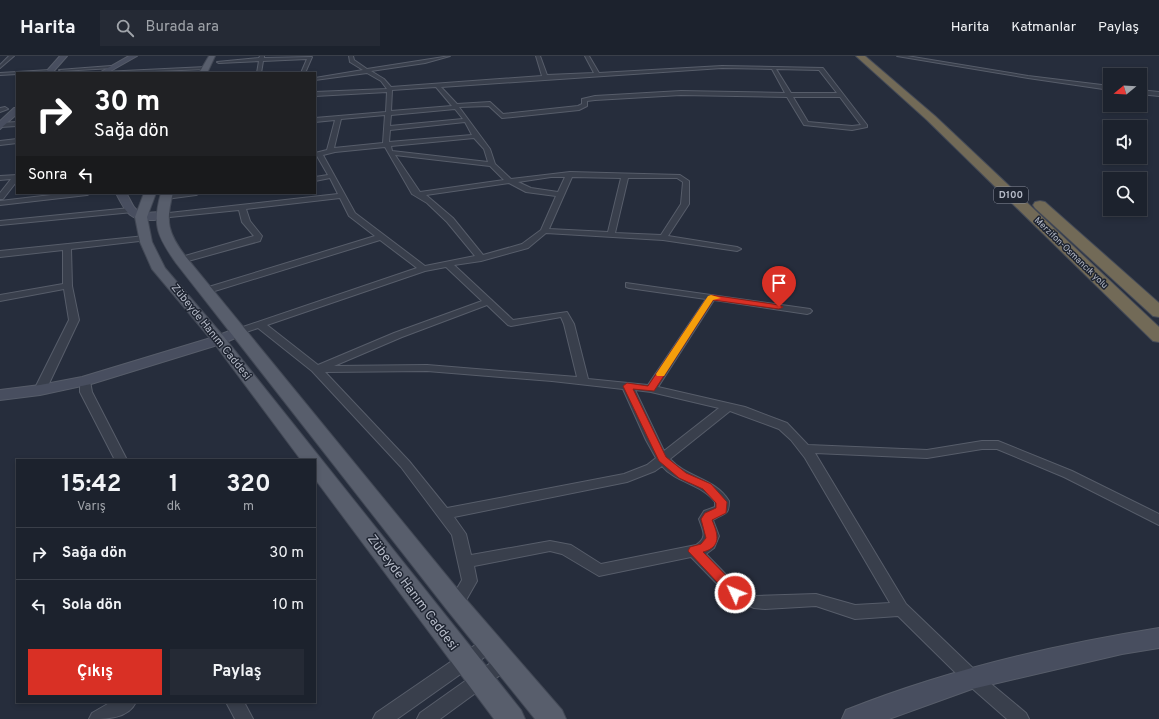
<!DOCTYPE html>
<html lang="tr">
<meta charset="utf-8">
<style>
:root{--surface:#1c222d;--page:#252a35;--text:#f1f3f6;--muted:#a0a4aa;--line:#3a3f49;--accent:#d93025}
body{margin:0;font-family:Overpass,sans-serif;background:var(--page);color:var(--text);height:100vh;display:flex;flex-direction:column;font-size:15px;white-space:nowrap}
*{box-sizing:border-box;margin:0}
p{font-size:13px;color:var(--muted)}
.icon{flex:none;width:22px;height:22px;fill:none;stroke:currentColor;stroke-width:2;stroke-linecap:round;stroke-linejoin:round}
.map{position:relative;flex:1;overflow:hidden}
.details{position:absolute;left:16px;top:403px;width:300px;height:244px;display:flex;flex-direction:column;background:var(--surface);border-radius:0px;box-shadow:0 2px 6px #0003,0 0 0 1px var(--line)}
.details>*{flex:none}
.top-card{position:absolute;left:16px;top:16px;width:300px;height:122px;border-radius:0px;box-shadow:0 2px 6px #0003,0 0 0 1px var(--line);background:#202124;color:#fff;overflow:hidden}
.needle{width:26px;rotate:252deg}
.tools{position:absolute;left:1103px;top:12px;display:grid;gap:8px}
.tools a{display:grid;place-items:center;width:44px;height:44px;border-radius:0px;background:var(--surface);box-shadow:0 2px 6px #0003,0 0 0 1px var(--line);font-size:20px}
.pin{position:absolute;display:grid;place-items:center;width:34px;height:34px;color:#fff;margin:-41px -17px;border-radius:50% 50% 50% 0;rotate:-45deg;box-shadow:0 0 4px #0007}
.pin .icon{rotate:45deg}
.me{position:absolute;width:44px;margin:-22px;rotate:314deg;stroke-linejoin:round;filter:drop-shadow(0 0 3px #0008)}
.turn{display:flex;align-items:center;gap:14px;height:84px;padding:0 12px;font-size:18px}
.turn .icon{width:52px;height:52px;stroke-width:2.5}
.turn b{display:block;font-size:28px;line-height:34px}
.then{display:flex;align-items:center;height:38px;padding:0 12px;background:#0003;gap:8px;font-size:15px}
.eta{display:flex;justify-content:space-evenly;align-items:center;height:68px;text-align:center}
.eta b{font-size:24px;font-weight:700;line-height:28px}
.cta{display:flex;gap:8px;margin-top:auto;padding:8px 12px}
.cta a{flex:1;height:46px;border-radius:0px;background:var(--accent);color:#fff;font-size:16px;font-weight:700;line-height:46px;text-align:center}
.cta a+a{background:var(--page);color:var(--text)}
ul{padding:0;list-style:none}
li{display:flex;align-items:center;gap:12px;height:52px;padding:0 12px;border-top:1px solid var(--line)}
li div{flex:1}
li b{display:block;font-size:15px}
li em{font-style:normal}
header{display:flex;align-items:center;gap:24px;box-sizing:border-box;height:56px;padding:0 20px;background:var(--surface);border-bottom:1px solid var(--line)}
header strong{font-size:19px}
nav{display:flex;gap:22px;margin-inline-start:auto;font-size:14px}
.search{width:280px;height:36px;background:var(--page);display:flex;align-items:center;gap:10px;box-sizing:border-box;padding:0 14px;border-radius:0px;color:var(--muted);font-size:15px}
.map>svg:first-child{display:block}
.lines{fill:none;stroke-linecap:round;stroke-linejoin:round}
.street-casing{stroke:#575d6a;stroke-width:2}
.secondary-casing{stroke:#575d6a;stroke-width:2}
.primary-casing{stroke:#424855;stroke-width:2}
.highway-casing{stroke:#444a57;stroke-width:2}
.street{fill:#393f4c;fill-rule:evenodd}
.secondary{fill:#484e5f;fill-rule:evenodd}
.primary{fill:#585e6c;fill-rule:evenodd}
.highway{fill:#726a57;fill-rule:evenodd}
.route{fill:#d93025;stroke:#8d1f18}
.slow{fill:#f59e0b}
.labels{text-anchor:middle;dominant-baseline:central;stroke-width:3;stroke-linejoin:round;paint-order:stroke}
.far-street-label{font-size:9px;fill:#b5bac7;stroke:#1e2431}
.shield{fill:#1e2431;stroke:#888d9a;stroke-width:1}
.shield-label{font-size:10px;font-weight:bold;fill:#b5bac7}
.street-label{font-size:11px;fill:#b5bac7;stroke:#1e2431}
.near-street-label{font-size:13px;fill:#b5bac7;stroke:#1e2431}
</style>
<header>
<strong>Harita</strong>
<div class="search"><svg class="icon" aria-label="search" viewBox="0 0 24 24"><circle cx="10" cy="10" r="6"/><path d="M15 15l6 6"/></svg>Burada ara</div>
<nav><a>Harita</a><a>Katmanlar</a><a>Paylaş</a></nav>
</header>
<div class="map">
<svg width="1159" height="663" viewBox="0 0 1159 663">
<rect width="100%" height="100%" fill="#262d3c"/>
<g class="lines">
<defs>
<g id="street">
<path d="M9,0H14L0,12V9Z"/>
<path d="M260,0H264V2L312,1L305,17H301L307,3L263,5L261,17H257L259,5L219,7L217,6L259,2Z"/>
<path d="M349,0H353L354,4L367,13L450,0L425,7L371,15L384,23L391,31L542,20L536,0H540L547,19L594,17L585,0H589L599,17L722,10L823,12L867,69V71L852,74L804,69L787,41L681,39L595,44L587,45V50L579,54L502,62L489,50L459,51L490,93L495,108L511,123L570,116L680,119L689,125V148L668,180L737,191L741,193L737,195L663,184L546,177L528,192L481,205L454,209L513,264L567,256L574,268L588,323L648,329L706,243L629,232L626,231V227L810,253L812,255L810,257L807,258L714,244L658,331L745,351L787,367L808,389L927,394L982,385H998L1072,415L1159,458V469L1064,421L997,393H982L927,402L815,397L906,548L978,617L1026,657L1029,663H1007L966,627L898,560L855,563L816,550L765,553L754,552L730,541L691,501L599,520L562,498L550,495L474,510L477,525L461,553L456,554L451,553L448,548L462,524L452,479L401,411L312,315L258,272L237,279L232,276L234,274L417,212L380,184L205,238L200,235L202,233L375,180L349,160L340,142L246,153L250,165L262,180L260,185L181,207L177,204L178,202L254,180L242,166L239,154L160,162L156,160L160,158L338,138L330,122L315,125V121L328,119L317,100L315,101V97L327,94L335,64L315,66V62L386,56L387,36L315,40V36L387,33L381,25L367,17L315,24V22L363,14L350,6ZM722,12L772,13L785,37L681,35L595,40L582,43V48L578,50L503,58L490,46L457,48L441,31ZM776,13L819,14L837,37H791ZM436,31L452,50L391,55L392,34ZM793,41H840L861,69L852,70L808,66ZM455,53L463,63L390,70L391,59ZM385,59L383,87L334,92L341,63ZM465,66L472,79L389,86L390,74ZM474,82L484,93L488,106L392,95L391,90ZM385,91L412,138L427,147L447,166L475,200L425,210L355,157L323,99L335,96ZM395,99L490,110L504,124L420,136ZM551,121H565L558,136L531,132L518,126ZM572,121L621,122L608,176L549,173ZM628,122H677L683,126L681,148L661,179L615,177ZM509,127L526,136L556,140L541,174L522,188L483,199L453,162L426,139ZM446,211L482,245L394,277L318,309L267,269L425,215ZM487,249L508,269L511,270L561,261L564,268L577,321L427,309L334,310L402,281ZM427,315L552,325L623,333L646,384L656,402L647,409L624,418L447,452L409,405L325,316ZM635,334L651,336L719,352L664,395ZM730,355L779,373L791,384L805,402L890,547L855,549L816,538L756,540L740,533L706,498L714,492L719,480L713,464C724,456 729,461 729,445C715,422 687,422 670,403ZM662,410C676,427 702,428 715,446V451L704,455L699,463C703,475 708,481 696,489L601,508L571,489L550,485L471,499L466,478L454,461L627,426L655,415Z"/>
<path d="M897,0H907L1028,20L1110,30V34L1028,22Z"/>
<path d="M111,10L113,12L61,15L59,14Z"/>
<path d="M206,11L208,13L101,17L103,16Z"/>
<path d="M50,14L52,16L0,19V17Z"/>
<path d="M1140,34L1159,36V40L1140,38Z"/>
<path d="M0,52L5,51L8,53L0,56Z"/>
<path d="M17,66V70L0,71V67Z"/>
<path d="M17,83V87L0,89V85Z"/>
<path d="M17,119V125L3,143H0V137L11,123L0,124V120Z"/>
<path d="M68,137H91L87,139L0,149V145Z"/>
<path d="M180,137H200L196,139L166,143L162,141Z"/>
<path d="M130,152L134,154L133,156L0,169V165Z"/>
<path d="M145,180H148V184L71,193L72,230L79,264L46,334L44,336H36L34,334L69,264L64,233L0,245V239L63,228V194L0,201V195Z"/>
<path d="M85,322L90,325L92,336L127,404H115L80,336V325Z"/>
<path d="M490,581L496,583L498,588L496,593L397,663H373L376,657L484,583Z"/>
<path d="M505,599L511,601L513,606L511,611L440,663H417L420,657L499,601Z"/>
<path d="M111,646H136C128,663 106,663 89,663L92,657Z"/>
<path d="M226,646H244L253,663H235Z"/>
</g>
<g id="secondary">
<path d="M60,0H67L52,17H45Z"/>
<path d="M129,0H137L107,17H99Z"/>
<path d="M14,52H17V58L0,73V65Z"/>
<path d="M116,137H126C129,141 131,147 134,151C143,163 159,151 166,160C162,164 159,163 154,164C130,165 126,157 116,137Z"/>
<path d="M237,272L242,273L244,276L242,279L224,287L91,328L40,339L0,344V334L40,329L82,321L214,281Z"/>
<path d="M1159,572V592L1122,598L972,633L889,663H842L846,654C946,614 1053,589 1159,572Z"/>
</g>
<g id="primary">
<path d="M209,0H215L207,17H199Z"/>
<path d="M144,137H156L147,161L152,186L165,212L224,281L521,654L525,663H494L315,423V404H301L214,287L152,213L140,186L135,161Z"/>
<path d="M161,137H173C165,166 168,177 186,201L464,541L562,654L566,663H535L448,555L176,207C157,180 152,169 161,137Z"/>
</g>
<g id="highway">
<path d="M856,0H865L935,60L1159,271V286L1153,285L927,64Z"/>
<path d="M1040,145L1045,146L1159,247V261L1153,260L1035,152L1033,149L1035,146Z"/>
</g>
</defs>
<use href="#street" class="street-casing"/>
<use href="#secondary" class="secondary-casing"/>
<use href="#primary" class="primary-casing"/>
<use href="#highway" class="highway-casing"/>
<use href="#street" class="street"/>
<use href="#secondary" class="secondary"/>
<use href="#primary" class="primary"/>
<use href="#highway" class="highway"/>
</g>
<path class="route" d="M711,239L779,249L783,251L779,253L713,244L654,335L633,333L666,401L686,417L711,428L727,446L726,457L712,464C718,478 722,491 703,496L740,534L742,537L740,541L735,542L731,541L688,495L690,491L701,488L706,482L701,463L705,457L716,452V447L703,433L679,422L659,405L623,330L627,327L648,330L707,242Z"/>
<path class="slow" d="M711,239L721,242L713,244L664,320H657L656,318L708,240Z"/>
<g class="labels">
<g class="far-street-label">
<text transform="translate(1071 197) rotate(44)">Merzifon-Osmancık yolu</text>
</g>
<rect class="shield" x="994" y="131" width="34" height="16" rx="3"/>
<g class="shield-label">
<text x="1011" y="139">D100</text>
</g>
<g class="street-label">
<text transform="translate(211 276) rotate(51)">Zübeyde Hanım Caddesi</text>
</g>
<g class="near-street-label">
<text transform="translate(412 537) rotate(53)">Zübeyde Hanım Caddesi</text>
</g>
</g>
</svg>
<div class="tools">
<a><svg class="needle" viewBox="-14 -14 28 28"><path d="M0-13l5 13h-10z" fill="#e53935"/><path d="M0 13l5-13h-10z" fill="#a0a4aa"/></svg></a>
<a><svg class="icon" aria-label="sound" viewBox="0 0 24 24"><path d="M4 9h4l5-4v14l-5-4H4zM17 9q2 3 0 6"/></svg></a>
<a><svg class="icon" aria-label="search" viewBox="0 0 24 24"><circle cx="10" cy="10" r="6"/><path d="M15 15l6 6"/></svg></a>
</div>
<div class="pin" style="left:779px;top:251px;background:#d93025"><svg class="icon" aria-label="arrive" viewBox="0 0 24 24"><path d="M6 21V4h12l-3 4 3 4H6"/></svg></div>
<svg class="me" style="left:735px;top:537px" viewBox="-20 -20 40 40"><circle r="17" fill="#d93025" stroke="#fff" stroke-width="3"/><path d="M0-11L8 9 0 5-8 9z" fill="#fff"/></svg>
<div class="top-card">
<div class="turn"><svg class="icon" aria-label="right" viewBox="0 0 24 24"><path d="M7 20v-9h11M14 6l5 5-5 5"/></svg><div><b>30 m</b>Sağa dön</div></div>
<div class="then">Sonra<svg class="icon" aria-label="left" viewBox="0 0 24 24"><path d="M17 20v-9H6M10 6l-5 5 5 5"/></svg></div>
</div>
<section class="details">
<div class="eta">
<div><b>15:42</b><p>Varış</p></div>
<div><b>1</b><p>dk</p></div>
<div><b>320</b><p>m</p></div>
</div>
<ul>
<li><svg class="icon" aria-label="right" viewBox="0 0 24 24"><path d="M7 20v-9h11M14 6l5 5-5 5"/></svg><div><b>Sağa dön</b></div><em>30 m</em></li>
<li><svg class="icon" aria-label="left" viewBox="0 0 24 24"><path d="M17 20v-9H6M10 6l-5 5 5 5"/></svg><div><b>Sola dön</b></div><em>10 m</em></li>
</ul>
<div class="cta"><a>Çıkış</a><a>Paylaş</a></div>
</section>
</div>
